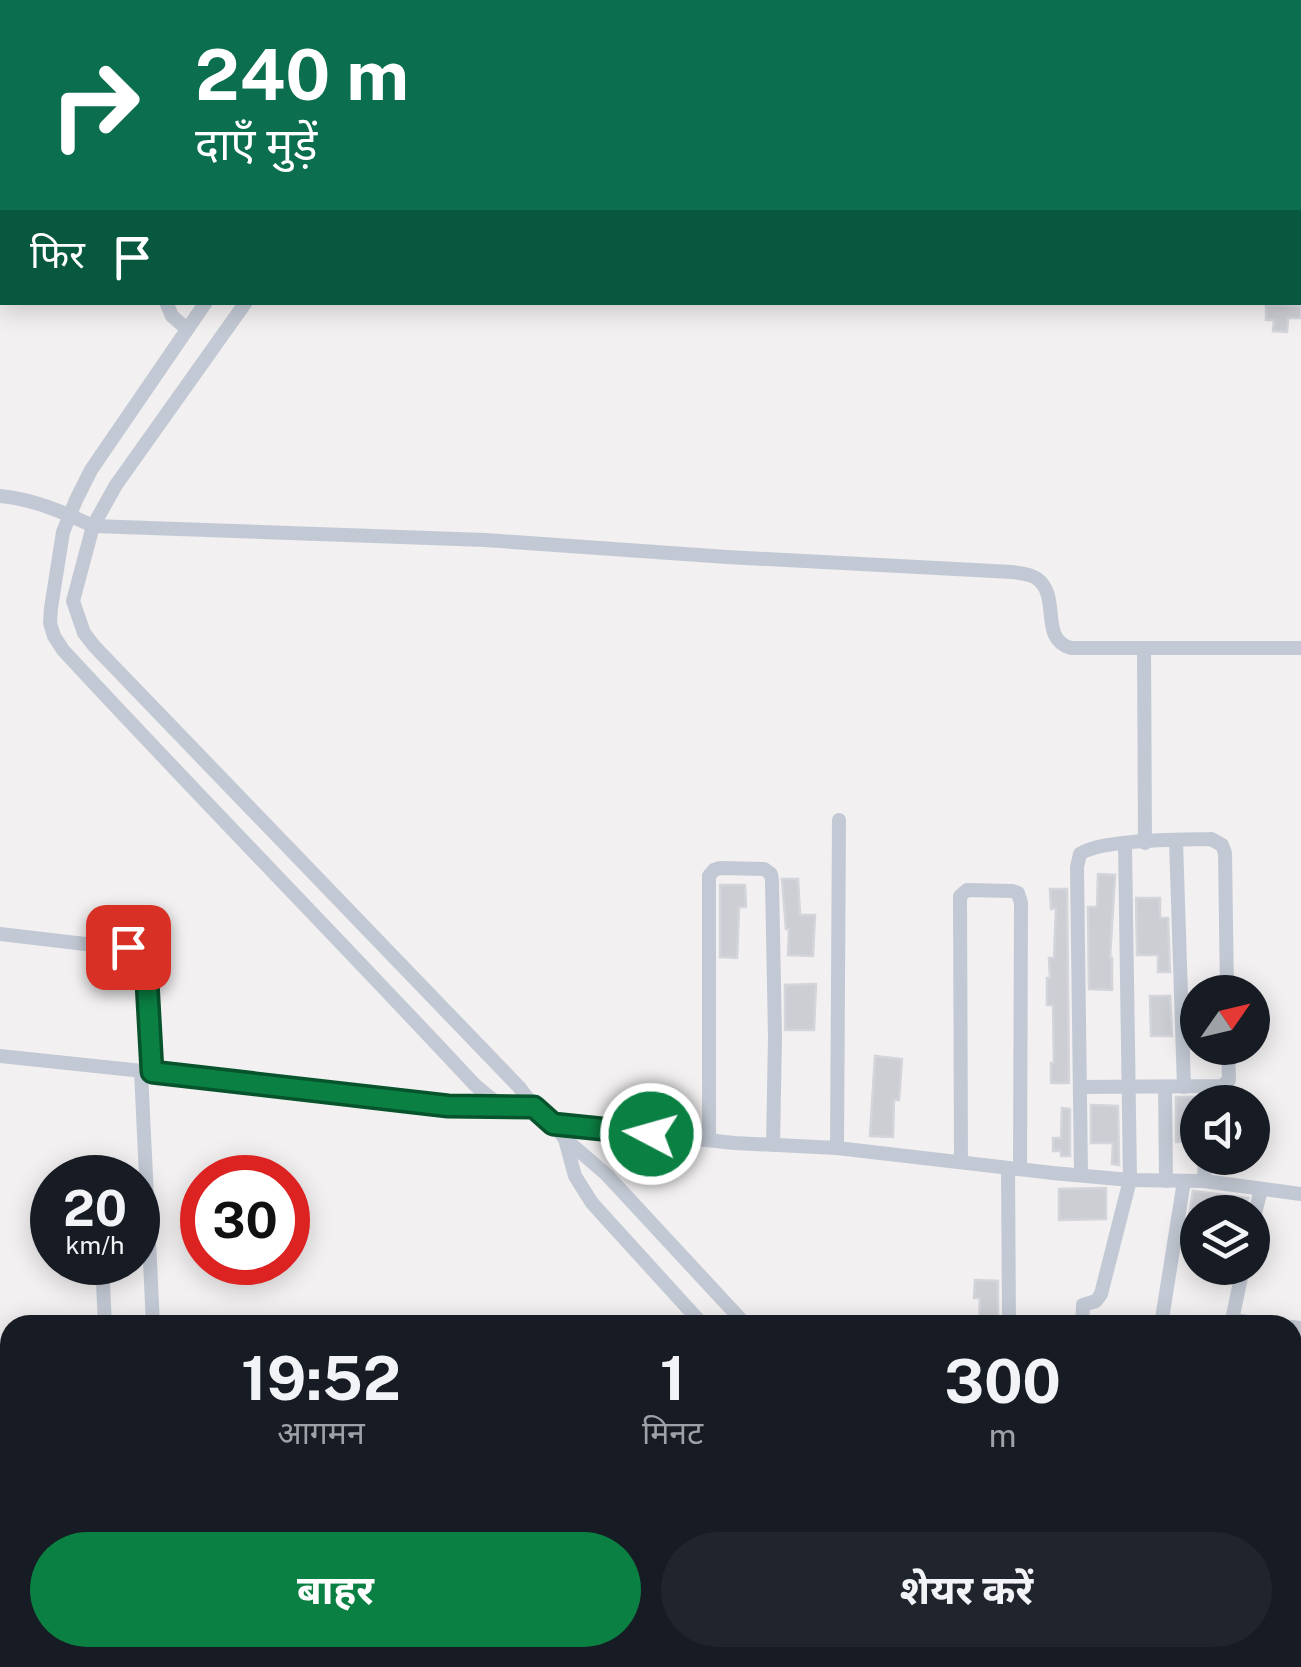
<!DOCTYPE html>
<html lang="hi">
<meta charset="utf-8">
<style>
:root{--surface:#171b24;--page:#20242c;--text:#f1f3f6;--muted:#9ea1a6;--accent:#0b8043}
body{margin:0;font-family:"Public Sans","Noto Sans Devanagari",sans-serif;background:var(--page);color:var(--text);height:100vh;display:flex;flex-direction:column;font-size:38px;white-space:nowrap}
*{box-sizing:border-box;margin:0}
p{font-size:32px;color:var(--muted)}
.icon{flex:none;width:55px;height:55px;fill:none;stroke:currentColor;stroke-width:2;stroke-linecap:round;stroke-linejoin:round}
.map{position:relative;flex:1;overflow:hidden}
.details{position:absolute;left:0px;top:1315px;width:1302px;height:352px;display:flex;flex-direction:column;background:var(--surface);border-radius:30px 30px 0 0;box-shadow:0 5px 25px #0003}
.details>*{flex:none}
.guide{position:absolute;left:0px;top:0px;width:1302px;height:305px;box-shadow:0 5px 25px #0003;background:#0b6e4f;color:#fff;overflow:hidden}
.needle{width:65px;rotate:56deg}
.tools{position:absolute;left:1180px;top:975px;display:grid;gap:20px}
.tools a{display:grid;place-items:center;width:90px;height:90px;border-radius:50%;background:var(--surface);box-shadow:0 5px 25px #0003;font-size:50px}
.speed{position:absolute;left:30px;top:1155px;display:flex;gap:20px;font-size:50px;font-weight:700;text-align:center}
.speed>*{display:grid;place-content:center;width:130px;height:130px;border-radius:50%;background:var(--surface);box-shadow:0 5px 25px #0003;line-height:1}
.speed small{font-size:25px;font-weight:400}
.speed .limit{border:15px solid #d22;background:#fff;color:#111}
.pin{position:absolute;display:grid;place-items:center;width:85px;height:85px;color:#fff;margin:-42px;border-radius:20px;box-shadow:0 5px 15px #0006}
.me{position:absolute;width:110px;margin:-55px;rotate:276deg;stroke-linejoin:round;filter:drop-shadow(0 0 8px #0008)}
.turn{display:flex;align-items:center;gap:35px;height:210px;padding:0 30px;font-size:45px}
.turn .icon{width:130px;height:130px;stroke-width:2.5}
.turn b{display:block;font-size:70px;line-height:85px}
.then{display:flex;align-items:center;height:95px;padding:0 30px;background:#0003;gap:20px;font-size:38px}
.eta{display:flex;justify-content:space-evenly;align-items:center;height:170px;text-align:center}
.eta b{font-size:60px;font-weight:700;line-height:70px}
.cta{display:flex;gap:20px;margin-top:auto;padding:20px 30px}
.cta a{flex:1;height:115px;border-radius:60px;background:var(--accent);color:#fff;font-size:40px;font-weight:700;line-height:115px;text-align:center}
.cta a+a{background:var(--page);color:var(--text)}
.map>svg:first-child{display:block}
.building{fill:#cdced4;stroke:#d4d4db;stroke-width:2.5}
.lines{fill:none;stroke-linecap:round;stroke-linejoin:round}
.minor{stroke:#c3c9d4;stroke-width:14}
.route-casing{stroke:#07532c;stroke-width:25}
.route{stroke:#0b8043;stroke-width:18}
</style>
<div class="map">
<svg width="1301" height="1667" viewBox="0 0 1301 1667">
<rect width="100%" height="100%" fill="#f2f0f0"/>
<g class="building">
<path d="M1266,305L1301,306V318H1288L1287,332L1273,331L1274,320H1266Z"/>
<path d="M1098,874L1115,875L1110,958H1112V990L1089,989L1088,907H1097Z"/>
<path d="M782,879H798L800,915H815L813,956L788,955L789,929H786Z"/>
<path d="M720,885H745L746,907H739L737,958L720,957Z"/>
<path d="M1050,889H1067L1069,1083H1051V1063H1054L1053,1005H1047V978H1050L1049,958H1054L1056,908L1051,909Z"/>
<path d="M1136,898H1160V918H1168L1170,972H1158V955H1137Z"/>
<path d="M816,984L814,1030H785V985Z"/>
<path d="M1150,996H1170L1172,1036H1151Z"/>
<path d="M875,1056L902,1059L899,1100H894L893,1137L870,1136Z"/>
<path d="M1176,1097H1196L1198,1141L1176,1142Z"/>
<path d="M1091,1105L1118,1106L1119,1165L1112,1164L1113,1143H1091Z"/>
<path d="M1062,1108L1070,1109V1156H1061V1151H1053V1138H1061Z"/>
<path d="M1106,1188V1219L1059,1220V1189Z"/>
<path d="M1193,1191L1248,1198L1244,1212L1221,1209L1220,1212H1198V1232L1187,1229Z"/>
<path d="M975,1280L998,1281V1325H979L980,1298H974Z"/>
</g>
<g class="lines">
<g class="minor">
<path d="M179,0V2"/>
<path d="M922,0L1061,2"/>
<path d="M1235,0L1237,2"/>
<path d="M267,2V0"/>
<path d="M313,2L314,0"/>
<path d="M367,2L368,0"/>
<path d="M405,2L406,0"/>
<path d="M451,2L453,0"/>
<path d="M621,2V0"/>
<path d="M686,2V0"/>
<path d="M1300,116L1301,118"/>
<path d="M0,117H2"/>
<path d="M1300,148H1301"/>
<path d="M0,292H2"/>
<path d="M166,302L172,316L187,329"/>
<path d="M206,302L91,470L76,500L63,532L51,608L50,623L54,636L63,650C198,796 338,938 474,1084C499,1106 500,1108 534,1107"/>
<path d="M246,302L116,485L93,526L73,601L84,633L95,647L519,1087L534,1107L553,1123L565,1139L606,1174L746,1325"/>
<path d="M0,496C33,499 63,512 93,526L485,540L727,557L1012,572C1019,573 1030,574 1036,578C1062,595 1038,639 1071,648H1301"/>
<path d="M1144,648L1145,843"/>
<path d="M1176,841L1184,1087"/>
<path d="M0,934L136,950L145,965L152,1072"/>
<path d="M0,1056L284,1086L449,1106L501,1107"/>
<path d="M141,1071L153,1325"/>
<path d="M1080,1087L1222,1086L1229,1080L1228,1048"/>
<path d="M1165,1087L1166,1181"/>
<path d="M1207,1102V1087"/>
<path d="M553,1123L734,1143L837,1148L1053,1173L1130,1180L1204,1181L1301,1194"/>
<path d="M565,1139L575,1176L592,1203L703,1325"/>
<path d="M709,1140V876L714,870L720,868L764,869L771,874L772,881L775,1037L773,1145"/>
<path d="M837,1148L839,820"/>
<path d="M961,1162L960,896L967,890L1012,891L1018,893L1021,903L1020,1169"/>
<path d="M1008,1168L1009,1325"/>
<path d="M1081,1174L1077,867L1080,854C1101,839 1181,840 1211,839L1222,845L1225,853L1227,992"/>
<path d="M1204,1181L1205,1158"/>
<path d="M1252,1226L1261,1189"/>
<path d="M102,1262L105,1325"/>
<path d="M1232,1320L1274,1325"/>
<path d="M1082,1325L1083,1305L1096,1301L1101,1294L1130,1180L1125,844"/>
<path d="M1161,1325L1184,1181"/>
<path d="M1231,1325L1243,1268"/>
<path d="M1292,1327L1301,1328"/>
<path d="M1292,1383L1301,1342"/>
<path d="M0,1540H10"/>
<path d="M1292,1638L1301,1640"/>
<path d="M1,1639L6,1667"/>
<path d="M202,1658L203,1667"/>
<path d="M519,1658L527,1667"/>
<path d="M1009,1658L1018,1667"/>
<path d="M1056,1658L1065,1667"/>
<path d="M365,1667L374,1658"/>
<path d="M930,1667L939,1658"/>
<path d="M965,1667L974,1658"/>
<path d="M1241,1667L1243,1658"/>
</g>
</g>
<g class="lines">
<defs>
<path id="route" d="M128,947L136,950L146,964L152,1072L448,1106L534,1107L553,1124L651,1134"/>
</defs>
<use href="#route" class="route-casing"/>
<use href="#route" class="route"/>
</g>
</svg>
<div class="tools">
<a><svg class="needle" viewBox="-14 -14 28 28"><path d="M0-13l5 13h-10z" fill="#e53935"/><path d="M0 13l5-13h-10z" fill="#9ea1a6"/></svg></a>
<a><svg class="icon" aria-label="sound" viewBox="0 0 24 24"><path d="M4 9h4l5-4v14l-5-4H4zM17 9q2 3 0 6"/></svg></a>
<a><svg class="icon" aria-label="layers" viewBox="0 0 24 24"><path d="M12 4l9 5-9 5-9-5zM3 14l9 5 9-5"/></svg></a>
</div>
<div class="speed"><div>20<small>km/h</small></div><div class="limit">30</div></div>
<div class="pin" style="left:128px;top:947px;background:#d93025"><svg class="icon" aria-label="arrive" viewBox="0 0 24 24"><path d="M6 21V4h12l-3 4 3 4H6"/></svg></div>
<svg class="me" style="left:651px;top:1134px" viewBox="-20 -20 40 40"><circle r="17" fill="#0b8043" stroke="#fff" stroke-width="3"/><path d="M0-11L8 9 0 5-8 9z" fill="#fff"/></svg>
<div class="guide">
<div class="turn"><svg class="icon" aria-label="right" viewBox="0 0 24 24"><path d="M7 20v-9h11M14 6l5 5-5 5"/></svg><div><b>240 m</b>दाएँ मुड़ें</div></div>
<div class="then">फिर<svg class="icon" aria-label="arrive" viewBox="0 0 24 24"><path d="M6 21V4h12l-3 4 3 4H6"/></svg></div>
</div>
<section class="details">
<div class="eta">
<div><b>19:52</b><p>आगमन</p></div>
<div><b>1</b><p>मिनट</p></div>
<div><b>300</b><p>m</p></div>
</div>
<div class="cta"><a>बाहर</a><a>शेयर करें</a></div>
</section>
</div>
